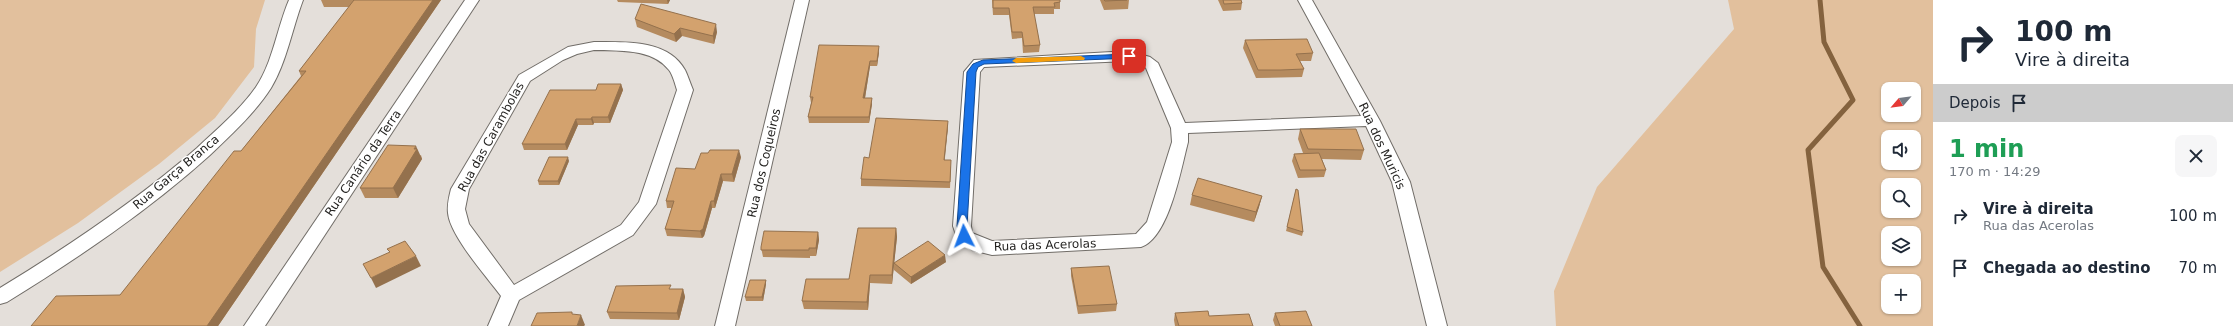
<!DOCTYPE html>
<html lang="pt">
<meta charset="utf-8">
<style>
:root{--surface:#fff;--page:#f6f6f7;--text:#1f2937;--muted:#747a83}
body{margin:0;font-family:"DejaVu Sans",sans-serif;background:var(--page);color:var(--text);height:100vh;display:flex;flex-direction:column;font-size:15px;white-space:nowrap}
*{box-sizing:border-box;margin:0}
p{font-size:13px;color:var(--muted)}
.icon{flex:none;width:22px;height:22px;fill:none;stroke:currentColor;stroke-width:2;stroke-linecap:round;stroke-linejoin:round}
.map{position:relative;flex:1;overflow:hidden}
.side{display:flex;flex-direction:column;background:var(--surface);width:300px}
.side>*{flex:none}
.hud{background:#fff;color:var(--text);overflow:hidden}
.needle{width:26px;rotate:242deg}
.tools{position:absolute;left:1881px;top:82px;display:grid;gap:8px}
.tools a{display:grid;place-items:center;width:40px;height:40px;border-radius:8px;background:var(--surface);box-shadow:0 1px 3px #0004;font-size:20px}
.pin{position:absolute;display:grid;place-items:center;width:34px;height:34px;color:#fff;margin:-17px;border-radius:8px;box-shadow:0 2px 6px #0006}
.me{position:absolute;width:44px;margin:-22px;rotate:357deg;stroke-linejoin:round;filter:drop-shadow(0 0 3px #0008)}
.turn{display:flex;align-items:center;gap:14px;height:84px;padding:0 16px;font-size:18px}
.turn .icon{width:52px;height:52px;stroke-width:2.5}
.turn b{display:block;font-size:28px;line-height:34px}
.then{display:flex;align-items:center;height:38px;padding:0 16px;background:#0003;gap:8px;font-size:15px}
.round{display:grid;place-items:center;flex:none;width:42px;height:42px;border-radius:8px;background:var(--page)}
.overview{display:flex;align-items:center;justify-content:space-between;height:68px;padding:0 16px}
h1{font-size:24px;font-weight:800;line-height:30px;color:#1e9e55}
ul{padding:0;list-style:none}
li{display:flex;align-items:center;gap:12px;height:52px;padding:0 16px}
li div{flex:1}
li b{display:block;font-size:15px}
li em{font-style:normal}
main{display:flex;flex:1;min-height:0}
.map>svg:first-child{display:block}
.green{fill:#e2c09d;fill-rule:evenodd}
.lines{fill:none;stroke-linecap:round;stroke-linejoin:round}
.stream{stroke:#84623e;stroke-width:5}
.minor-casing{stroke:#716d68;stroke-width:2}
.minor{fill:#fff;fill-rule:evenodd}
.wall{fill:#b58b5f}
.shaded-wall{fill:#94714d}
.building{fill:#d3a26e;stroke:#94714d}
.route{fill:#1a73e8;stroke:#114b97}
.slow{fill:#f59e0b}
.labels{text-anchor:middle;dominant-baseline:central;stroke-width:3;stroke-linejoin:round;paint-order:stroke}
.street-label{font-size:12px;fill:#201f1d;stroke:#fff}
</style>
<main>
<div class="map">
<svg width="1933" height="326" viewBox="0 0 1933 326">
<rect width="100%" height="100%" fill="#e4dfda"/>
<g class="green">
<path d="M0,0H265L256,29L254,67L215,118L159,164L78,223L0,272Z"/>
<path d="M1728,0H1933V326H1556L1554,291L1597,187L1734,29ZM1888,89H1914V115H1888ZM1888,137H1914V163H1888ZM1888,185H1914V211H1888ZM1888,233H1914V259H1888ZM1888,281H1914V307H1888Z"/>
</g>
<g class="lines">
<path class="stream" d="M1820,0L1824,42L1853,100L1808,150L1823,267L1860,326"/>
<defs>
<g id="minor">
<path d="M289,0H303C292,29 287,61 271,88C255,113 231,135 210,155C148,211 78,258 7,302L0,304V288C69,246 136,201 197,148C217,129 240,110 256,87C273,62 277,28 289,0Z"/>
<path d="M465,0H479L265,326H244Z"/>
<path d="M795,0H809L735,326H715Z"/>
<path d="M1298,0H1312L1380,121L1410,182L1447,326H1427L1392,182L1366,126L1188,133V142C1181,169 1169,238 1141,247L992,255L972,250L958,241L953,226L964,72L974,60L1129,51L1150,57L1158,63L1185,123L1361,116ZM1129,61L1140,63L1146,68L1171,128L1172,142L1147,222L1136,234L992,241L972,233L971,226L980,72L984,67Z"/>
<path d="M594,42C624,42 668,39 685,70C688,76 690,83 693,90L656,204L633,235L519,300L508,326H488L501,296C487,277 450,236 448,213C447,205 449,197 451,189L519,75L568,47ZM594,50C619,51 652,48 669,70C673,75 675,84 677,90L639,202L621,225L514,285L469,224L465,209L469,189L530,81L563,60L577,54Z"/>
</g>
</defs>
<use href="#minor" class="minor-casing"/>
<use href="#minor" class="minor"/>
</g>
<g class="wall">
<path d="M321,0H441L218,326H31L120,295L241,151L301,76L299,71L349,7H324Z"/>
<path d="M617,0H670L668,4L618,2Z"/>
<path d="M992,0H1060V9H1054V14H1034L1040,45L1039,52L1023,53L1022,38L1012,39L1009,15H993Z"/>
<path d="M1100,0H1129L1128,9L1104,10Z"/>
<path d="M1218,0H1241L1242,3L1241,10L1223,11Z"/>
<path d="M635,19L717,32L714,44L682,36L676,42L637,27Z"/>
<path d="M1245,40L1313,53L1311,61H1300L1304,69L1302,77L1256,78L1243,48Z"/>
<path d="M879,52L877,66H870L865,98L872,104L869,123H809L808,117L811,103L810,97Z"/>
<path d="M621,84L623,90L610,123H594L593,125H578L567,150H524L522,144L596,90Z"/>
<path d="M948,127L944,160L951,167L950,188L861,186V179L869,158Z"/>
<path d="M1300,129L1364,150L1361,160L1322,159L1326,170L1324,177L1298,178L1292,161L1294,154L1303,153L1298,139Z"/>
<path d="M421,155L422,159L398,198H365L360,188Z"/>
<path d="M741,157L734,182L723,181L715,208H712L704,236L702,238L667,236L665,229L672,208H667L666,201Z"/>
<path d="M569,161L559,185H539L538,181Z"/>
<path d="M1296,189L1303,232L1302,236L1286,231Z"/>
<path d="M1192,195L1262,196L1259,207L1254,222L1190,205Z"/>
<path d="M896,228L897,237L894,263L946,262L911,284L894,270V265L892,284L870,283L868,310L804,309L802,301L849,279Z"/>
<path d="M818,232L819,240L816,256H810V258L763,257L761,247Z"/>
<path d="M1071,268L1117,304L1116,311L1078,314L1071,276Z"/>
<path d="M766,280V284L763,301H746L745,297Z"/>
<path d="M672,289H683L685,297L679,320L610,319L607,312Z"/>
<path d="M1175,313L1209,316L1253,326H1175L1174,320Z"/>
<path d="M1275,313L1312,326H1275L1273,320Z"/>
</g>
<g class="shaded-wall">
<path d="M433,0H441L218,326H207Z"/>
<path d="M667,0H670L668,4Z"/>
<path d="M716,24L717,32L714,44L713,36Z"/>
<path d="M680,28L682,36L676,42L674,34Z"/>
<path d="M879,46V52L877,66V61Z"/>
<path d="M870,61V66L864,104L863,98Z"/>
<path d="M621,84L623,90L610,123L608,117Z"/>
<path d="M872,98V104L869,123V117Z"/>
<path d="M592,117L594,123L593,125L591,119Z"/>
<path d="M576,119L578,125L567,150L565,144Z"/>
<path d="M948,121V127L944,167V160Z"/>
<path d="M416,146L422,159L398,198L393,188Z"/>
<path d="M739,150L741,157L734,182L732,174Z"/>
<path d="M568,157L569,161L559,185L558,181Z"/>
<path d="M721,174L723,181L715,208L714,201Z"/>
<path d="M1262,196L1259,207L1254,222L1256,212Z"/>
<path d="M711,201L712,208L704,236L702,238L700,231Z"/>
<path d="M896,228L897,237L892,284V275Z"/>
<path d="M818,232L819,240L816,256V248Z"/>
<path d="M945,255L946,262L911,284V277Z"/>
<path d="M416,256L421,266L376,288L371,278Z"/>
<path d="M870,275V283L868,310L867,302Z"/>
<path d="M766,280V284L763,301L762,297Z"/>
<path d="M683,289L685,297L679,320L677,313Z"/>
<path d="M581,315L585,325L584,326H577Z"/>
</g>
<g class="building">
<path d="M354,0H433L207,326H31L56,296L120,295L234,151H241L306,71H299Z"/>
<path d="M993,0H1060V2L1054,3L1055,7H1033L1040,45L1024,46L1022,32H1012L1009,8H993Z"/>
<path d="M1104,0H1127L1105,1Z"/>
<path d="M1223,0H1241L1242,3L1224,4Z"/>
<path d="M641,4L716,24L713,36L680,28L674,34L635,19Z"/>
<path d="M1307,39L1313,53L1296,54L1304,69L1281,70H1258L1245,40Z"/>
<path d="M819,45L879,46L877,61H870L863,98H872L869,117H808L813,97H810Z"/>
<path d="M598,84H621L608,117H592L591,119H576L565,144H522L550,90H596Z"/>
<path d="M876,118L948,121L944,160H951L950,182L861,179L864,157L869,158Z"/>
<path d="M1300,129H1356L1364,150L1308,149Z"/>
<path d="M388,145L416,146L414,149H417L393,188H360Z"/>
<path d="M710,150H739L732,174H721L714,201H711L703,229L700,231L665,229L674,201H666L676,168L695,169L701,153H708Z"/>
<path d="M1319,153L1326,170H1300L1294,154Z"/>
<path d="M549,157H568L558,181H538Z"/>
<path d="M1198,178L1262,196L1256,212L1192,195Z"/>
<path d="M1296,189L1298,190L1303,232L1287,227Z"/>
<path d="M858,228H896L892,275H870L867,302L802,301L806,279H849Z"/>
<path d="M764,231L818,232L816,248H809V250H761V247Z"/>
<path d="M405,241L416,256L371,278L363,264L390,252L387,249Z"/>
<path d="M928,241L945,255L911,277L894,263Z"/>
<path d="M1109,266L1117,304L1078,306L1071,268Z"/>
<path d="M750,280H766L762,297H745Z"/>
<path d="M671,285L669,289H683L677,313L607,312L616,286Z"/>
<path d="M1208,311L1209,316L1249,314L1253,326H1179L1175,313Z"/>
<path d="M1306,311L1312,326H1280L1275,313Z"/>
<path d="M572,312V314L581,315L577,326H531L537,313Z"/>
</g>
<path class="route" d="M1129,54L1132,55V58L984,64L978,67L976,72L967,226L969,236L964,239L960,238L957,226L967,72L973,64L983,60Z"/>
<path class="slow" d="M1081,56L1085,58L1084,60L1016,63L1012,61L1016,58Z"/>
<g class="labels">
<g class="street-label">
<text transform="translate(491 137) rotate(-61)">Rua das Carambolas</text>
<text transform="translate(1382 146) rotate(65)">Rua dos Muricis</text>
<text transform="translate(363 163) rotate(-56)">Rua Canário da Terra</text>
<text transform="translate(764 163) rotate(-77)">Rua dos Coqueiros</text>
<text transform="translate(176 172) rotate(-40)">Rua Garça Branca</text>
<text transform="translate(1045 245) rotate(-2)">Rua das Acerolas</text>
</g>
</g>
</svg>
<div class="tools">
<a><svg class="needle" viewBox="-14 -14 28 28"><path d="M0-13l5 13h-10z" fill="#e53935"/><path d="M0 13l5-13h-10z" fill="#747a83"/></svg></a>
<a><svg class="icon" aria-label="sound" viewBox="0 0 24 24"><path d="M4 9h4l5-4v14l-5-4H4zM17 9q2 3 0 6"/></svg></a>
<a><svg class="icon" aria-label="search" viewBox="0 0 24 24"><circle cx="10" cy="10" r="6"/><path d="M15 15l6 6"/></svg></a>
<a><svg class="icon" aria-label="layers" viewBox="0 0 24 24"><path d="M12 4l9 5-9 5-9-5zM3 14l9 5 9-5"/></svg></a>
<a>+</a>
</div>
<div class="pin" style="left:1129px;top:56px;background:#d93025"><svg class="icon" aria-label="arrive" viewBox="0 0 24 24"><path d="M6 21V4h12l-3 4 3 4H6"/></svg></div>
<svg class="me" style="left:964px;top:236px" viewBox="-20 -20 40 40"><path d="M0-17L14 15 0 8-14 15z" fill="#1a73e8" stroke="#fff" stroke-width="4"/></svg>
</div>
<section class="side">
<div class="hud">
<div class="turn"><svg class="icon" aria-label="right" viewBox="0 0 24 24"><path d="M7 20v-9h11M14 6l5 5-5 5"/></svg><div><b>100 m</b>Vire à direita</div></div>
<div class="then">Depois<svg class="icon" aria-label="arrive" viewBox="0 0 24 24"><path d="M6 21V4h12l-3 4 3 4H6"/></svg></div>
</div>
<div class="overview"><div><h1>1 min</h1><p>170 m · 14:29</p></div><a class="round"><svg class="icon" aria-label="close" viewBox="0 0 24 24"><path d="M6 6l12 12M18 6L6 18"/></svg></a></div>
<ul>
<li><svg class="icon" aria-label="right" viewBox="0 0 24 24"><path d="M7 20v-9h11M14 6l5 5-5 5"/></svg><div><b>Vire à direita</b><p>Rua das Acerolas</p></div><em>100 m</em></li>
<li><svg class="icon" aria-label="arrive" viewBox="0 0 24 24"><path d="M6 21V4h12l-3 4 3 4H6"/></svg><div><b>Chegada ao destino</b></div><em>70 m</em></li>
</ul>
</section>
</main>
